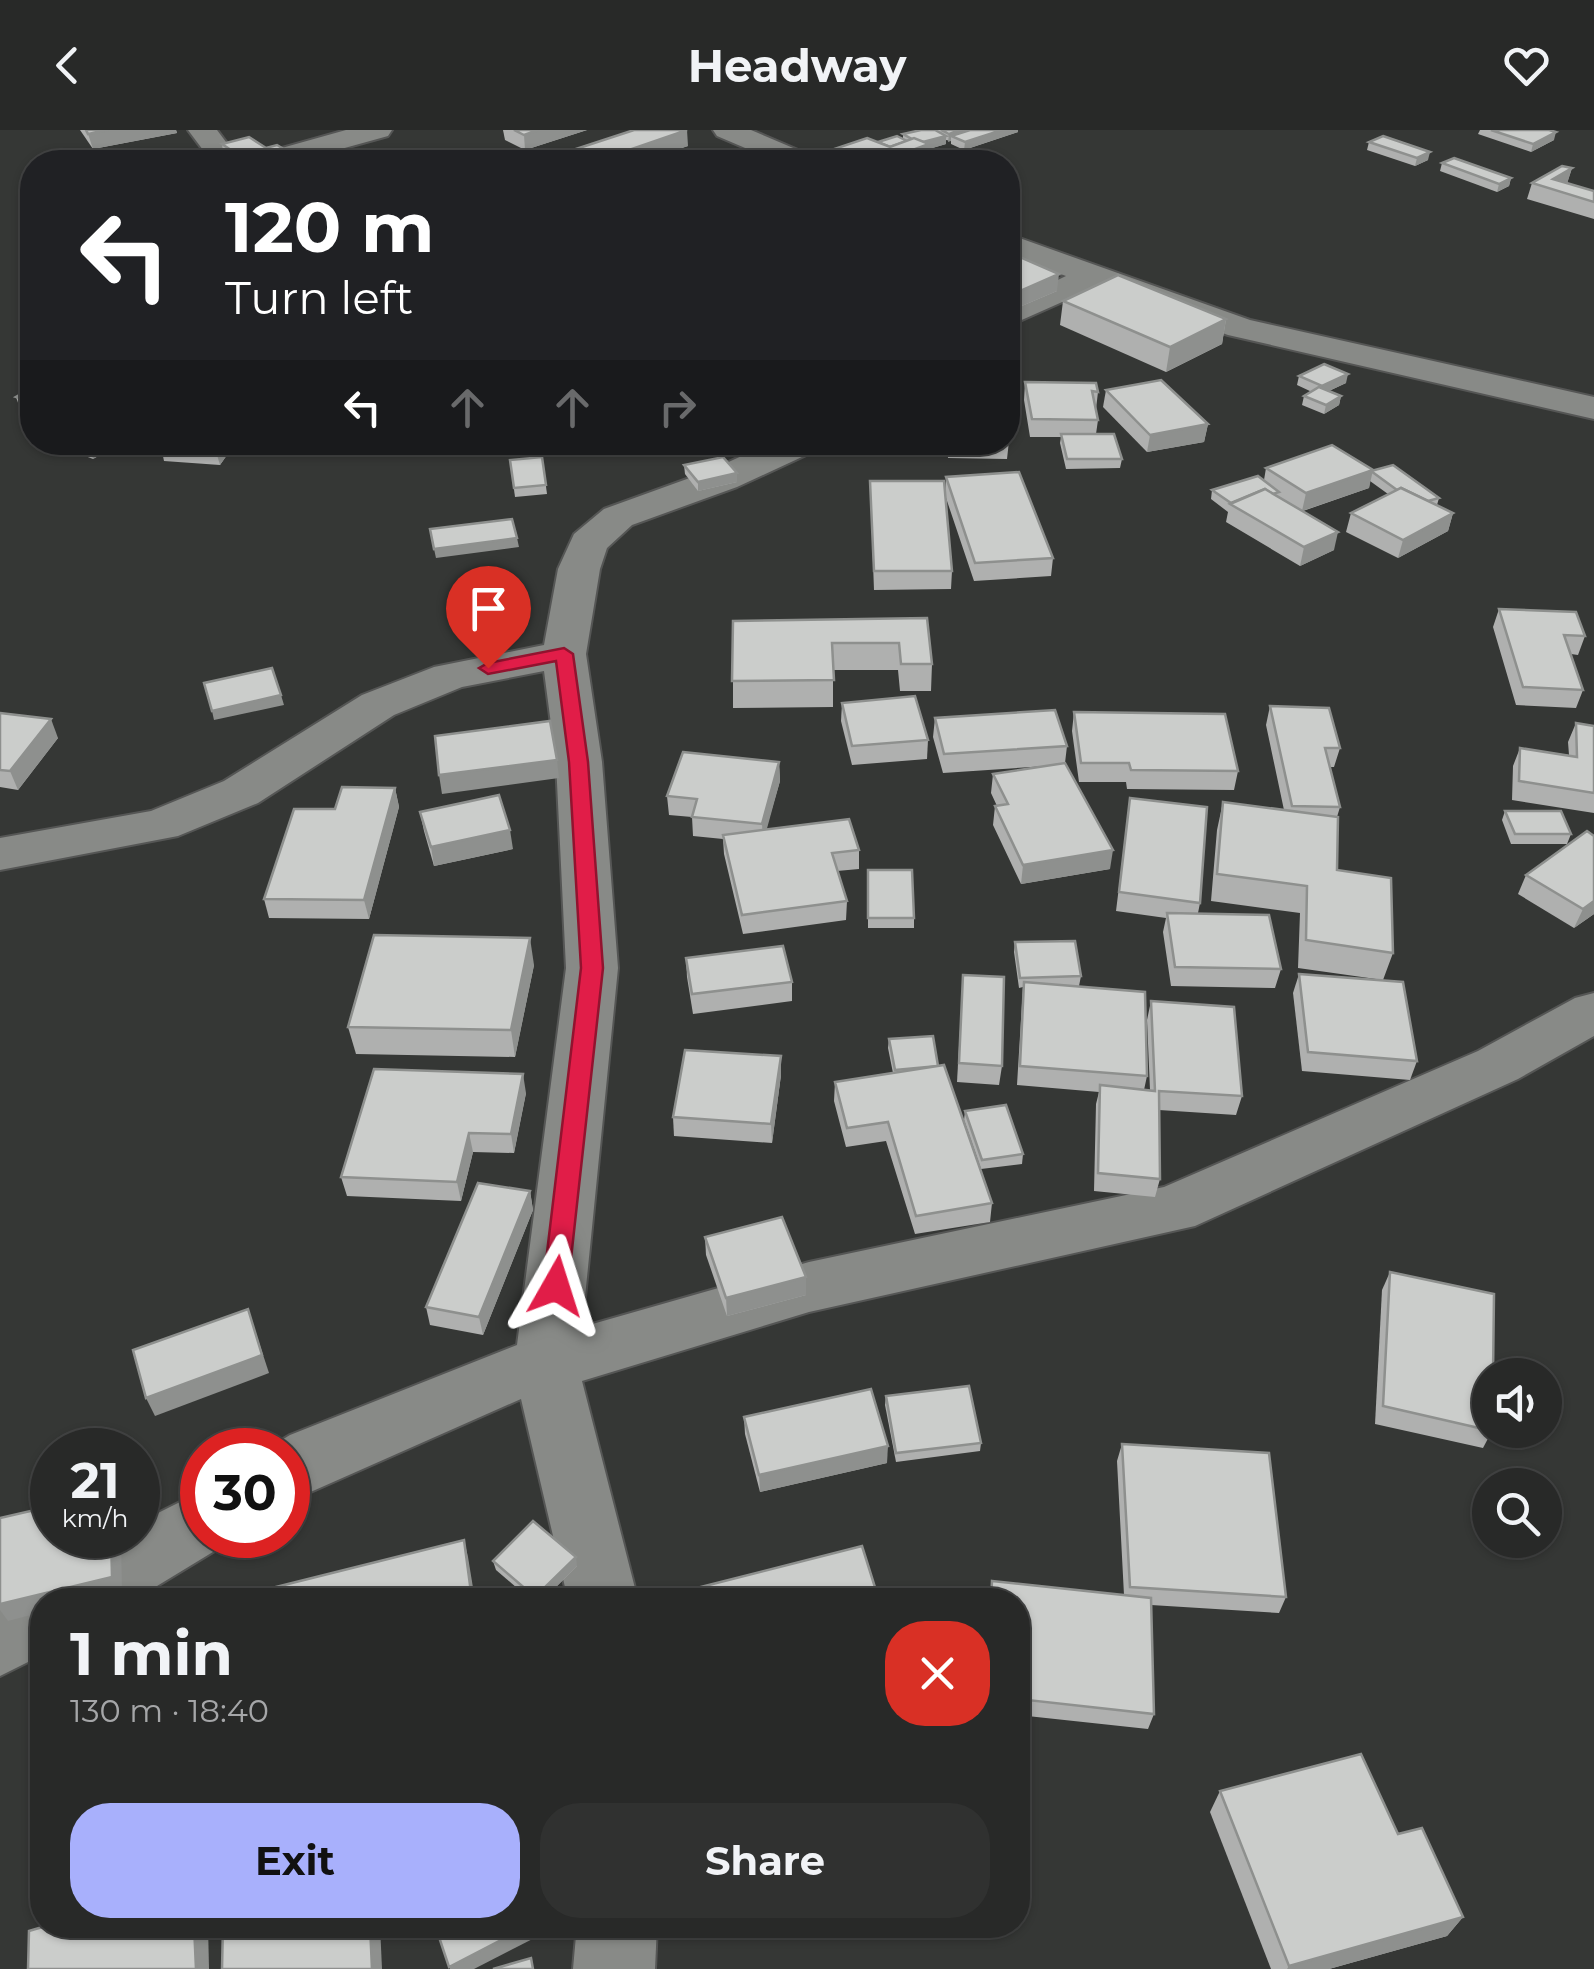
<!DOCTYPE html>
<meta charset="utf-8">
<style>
:root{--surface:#282928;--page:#303130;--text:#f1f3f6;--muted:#a5a6a8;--line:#444545;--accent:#a8b0fc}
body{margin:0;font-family:Montserrat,sans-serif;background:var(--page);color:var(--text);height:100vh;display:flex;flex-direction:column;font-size:38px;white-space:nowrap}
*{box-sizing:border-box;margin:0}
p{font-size:32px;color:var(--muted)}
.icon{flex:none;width:55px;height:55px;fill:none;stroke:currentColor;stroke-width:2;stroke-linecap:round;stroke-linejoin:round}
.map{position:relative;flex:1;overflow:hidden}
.panel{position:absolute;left:30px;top:1458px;width:1000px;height:350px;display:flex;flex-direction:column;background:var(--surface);border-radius:40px;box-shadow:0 2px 8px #0004,0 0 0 2px var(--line)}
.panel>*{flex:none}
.guide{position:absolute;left:20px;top:20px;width:1000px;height:305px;border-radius:40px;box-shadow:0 2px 8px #0004,0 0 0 2px var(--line);background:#202124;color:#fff;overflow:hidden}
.tools{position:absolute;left:1472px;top:1228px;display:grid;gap:20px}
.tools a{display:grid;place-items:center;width:90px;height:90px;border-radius:50%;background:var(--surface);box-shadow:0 2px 8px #0004,0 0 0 2px var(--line);font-size:50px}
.speed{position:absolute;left:30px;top:1298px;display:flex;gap:20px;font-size:50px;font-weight:700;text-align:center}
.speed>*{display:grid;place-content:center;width:130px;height:130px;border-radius:50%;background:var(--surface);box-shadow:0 2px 8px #0004,0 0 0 2px var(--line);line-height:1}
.speed small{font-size:25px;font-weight:400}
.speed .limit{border:15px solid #d22;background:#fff;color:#111}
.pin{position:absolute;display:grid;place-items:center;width:85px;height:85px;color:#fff;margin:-102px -42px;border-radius:50% 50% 50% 0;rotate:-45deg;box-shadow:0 0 10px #0007}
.pin .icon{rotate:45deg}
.me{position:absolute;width:110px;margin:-55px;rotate:6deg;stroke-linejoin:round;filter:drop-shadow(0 0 8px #0008)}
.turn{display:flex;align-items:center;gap:35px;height:210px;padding:0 40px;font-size:45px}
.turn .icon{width:130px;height:130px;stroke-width:2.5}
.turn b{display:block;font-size:70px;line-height:85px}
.lanes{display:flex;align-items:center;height:95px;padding:0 40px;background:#0003;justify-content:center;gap:50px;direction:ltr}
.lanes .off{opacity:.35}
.round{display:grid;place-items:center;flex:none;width:105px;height:105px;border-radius:40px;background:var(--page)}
.headline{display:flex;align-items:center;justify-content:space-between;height:170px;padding:0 40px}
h1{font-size:60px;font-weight:700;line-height:75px}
.cta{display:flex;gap:20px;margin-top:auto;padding:20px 40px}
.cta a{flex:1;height:115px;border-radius:40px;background:var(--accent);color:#111;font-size:40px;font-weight:700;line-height:115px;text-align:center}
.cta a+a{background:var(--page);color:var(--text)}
header{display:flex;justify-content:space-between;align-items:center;height:130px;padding:0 40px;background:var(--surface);font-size:45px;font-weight:700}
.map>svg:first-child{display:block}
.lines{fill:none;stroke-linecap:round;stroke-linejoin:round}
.minor-casing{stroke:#555655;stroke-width:4}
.minor{fill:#888a87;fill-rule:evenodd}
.wall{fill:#afb0af}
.shaded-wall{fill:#8e908e}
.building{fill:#cbcdcb;stroke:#8e908e;stroke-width:2.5}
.route{fill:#e11d48;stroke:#92132f;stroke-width:2.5}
</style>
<header><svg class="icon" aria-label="back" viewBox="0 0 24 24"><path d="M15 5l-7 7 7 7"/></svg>Headway<svg class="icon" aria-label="heart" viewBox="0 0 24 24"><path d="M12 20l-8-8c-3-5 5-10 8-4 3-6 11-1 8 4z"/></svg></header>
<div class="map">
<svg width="1594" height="1839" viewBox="0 0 1594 1839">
<rect width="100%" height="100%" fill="#353735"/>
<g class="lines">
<defs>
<g id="minor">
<path d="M188,0H217L232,20L250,30L253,26L346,0H392L388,6L294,32H212Z"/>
<path d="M713,0H751L812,26L817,32H778L717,6Z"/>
<path d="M1008,104L1250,190L1594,267V289L1228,205L1096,157L1008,196V174L1066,146L1008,125Z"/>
<path d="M772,312H822L817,320L737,357L632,395L607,418L600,439L586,524L602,632L618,838L582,1197L809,1132L1164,1057L1478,921L1575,868L1594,863V906L1518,949L1195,1096L809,1182L582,1251L638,1470H568L521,1269L288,1372V1320H265L290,1305L517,1215L566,838L556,632L544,541L462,557L394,585L258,673L178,706L0,740V708L151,681L224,651L362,565L434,537L544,515L558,439L574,404L604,379L709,341Z"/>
<path d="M202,1361V1405H230L226,1414L134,1470H42V1525L0,1546V1472L42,1452L45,1446L117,1405H138V1393Z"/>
<path d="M577,1795H657L655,1839H573Z"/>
</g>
</defs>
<use href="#minor" class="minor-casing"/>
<use href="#minor" class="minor"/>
</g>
<g class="wall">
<path d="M80,0H176L177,3L93,19Z"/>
<path d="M503,0H587L525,20L505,10Z"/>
<path d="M921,0H1018V2L964,20L951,14V11L946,10V14L929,19L928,30L921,32H837V18L903,9V4Z"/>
<path d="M1480,0H1549L1554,10L1531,22L1478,4Z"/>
<path d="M1369,12L1428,30L1415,36L1367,20Z"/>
<path d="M222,14L266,18L292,24L293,32H239L223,22Z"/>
<path d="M688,16L639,32H578L576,19Z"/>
<path d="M1442,33L1511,48L1509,56L1497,62L1440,41Z"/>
<path d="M1572,38L1567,53L1594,61V89L1527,69L1532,53Z"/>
<path d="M1008,122L1057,161L1017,178L1008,174Z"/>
<path d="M1063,171L1226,189L1222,214L1166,242L1060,195Z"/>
<path d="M1299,246L1346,253L1329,261L1341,266L1339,275L1324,284L1302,275L1304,266L1312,262L1297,255Z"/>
<path d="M1025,252L1098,262L1096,279L1098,290L1096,304L1122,329L1120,338L1066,339L1060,313L1061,307H1030L1024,270Z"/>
<path d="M32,258V288L22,284L16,267Z"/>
<path d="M1106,260L1208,294L1204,312L1147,322L1103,277Z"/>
<path d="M1008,294L1009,311L1007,329L948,328L947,312H1008Z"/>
<path d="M54,312H123L93,329L54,314Z"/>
<path d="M160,312H261L258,317L234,315L220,335L164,331Z"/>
<path d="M865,312H903L893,321Z"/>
<path d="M542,327L547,364L515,367L510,330Z"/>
<path d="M684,335L737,343V352L698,361L685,344Z"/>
<path d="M1266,338L1373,340L1439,368L1437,375L1453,383L1448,401L1398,428L1346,402L1351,383L1388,364L1370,351L1369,358L1303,381L1334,420L1300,436L1226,392L1228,382L1211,369L1212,360L1264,350Z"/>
<path d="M946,347L1053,428L1051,446L974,451L945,365L952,441L951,459L874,460L870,351L945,365Z"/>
<path d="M1499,479L1585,506L1578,525L1571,524L1583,560L1576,578L1516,575L1493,497Z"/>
<path d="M927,488L932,534L931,561H900L898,540H833V577L733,578V491Z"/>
<path d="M842,573L928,610L927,629L852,635L841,591Z"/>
<path d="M1270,576L1340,618L1334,637H1330L1340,677L1337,687V740L1393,823L1383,850L1298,838L1300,783L1211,771L1217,700L1223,672L1284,680L1266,595Z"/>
<path d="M1074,582L1238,641L1234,660L1127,659L1126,652H1079L1072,601Z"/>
<path d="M0,583L58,608L18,660L0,657Z"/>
<path d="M935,588L1067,616L1065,633L1110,739L1021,754L993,695L995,676H997L991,663L993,644L1046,636L943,643L933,607Z"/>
<path d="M1576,593L1594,596V683L1512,670L1513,636L1520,618L1569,625L1568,612Z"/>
<path d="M779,632L780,651L766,699L859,720V739L837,741L847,771L846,790L743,804L724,724L723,709L693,706L692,687L669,685L667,666Z"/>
<path d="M395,658L399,677L369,789L269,788L264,769L335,679Z"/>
<path d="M1130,668L1200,773L1198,783L1281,839L1275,858L1171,856L1163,802L1166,788L1116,781Z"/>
<path d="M1505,681L1571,704L1567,714H1511L1502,690Z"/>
<path d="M420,682L513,719L434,736L424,701Z"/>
<path d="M868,740L914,788V798H868Z"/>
<path d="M1526,745L1594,784L1574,798L1518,764Z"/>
<path d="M1015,812L1081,846L1079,856H1072L1147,946L1144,960H1150L1147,890L1151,871L1242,966L1236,985L1159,980L1160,1049L1155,1067L1094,1061L1096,974L1099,962L1017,955L1023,857L1019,858L1014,822Z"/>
<path d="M686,828L792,852V871L693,884L687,847Z"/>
<path d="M534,835L515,927L356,924L348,897Z"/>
<path d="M1299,844L1417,931L1410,950L1302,941L1293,863Z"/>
<path d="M963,845L1002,936L999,955L957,952Z"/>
<path d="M889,909L938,936L992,1073L990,1092L915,1104L886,1011L846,1017L834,971L835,952L893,943L888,918Z"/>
<path d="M781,926V945L772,1013L674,1006L673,987Z"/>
<path d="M526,963L514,1023L473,1022L461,1071L347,1066L341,1047Z"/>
<path d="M965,981L1023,1024L1022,1034L981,1039L964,990Z"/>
<path d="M530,1061L533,1080L483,1205L430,1195L426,1177Z"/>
<path d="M705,1107L806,1165L727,1186L706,1125Z"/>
<path d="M1390,1142L1492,1301L1483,1318L1375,1294L1382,1160Z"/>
<path d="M886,1266L981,1313L980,1321L896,1332L885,1275Z"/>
<path d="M744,1287L887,1333L760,1362L745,1304Z"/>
<path d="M1122,1314L1286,1467L1279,1483L1151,1475L1154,1584L1148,1599L1018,1585V1470H989L992,1451L1124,1465L1117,1331Z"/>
<path d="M493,1431L577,1436L543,1470H531L496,1440Z"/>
<path d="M1220,1661L1398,1704L1463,1787L1447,1806L1329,1839H1271L1210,1682Z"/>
</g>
<g class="shaded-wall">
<path d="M108,0H176L177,3L93,19L88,4Z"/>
<path d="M538,0H587L525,20L524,5Z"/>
<path d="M687,0L688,16L639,32H601L600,30Z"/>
<path d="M961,0H976L951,6V11L948,12L949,4Z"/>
<path d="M1002,0H1018V2L964,20L965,12Z"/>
<path d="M1556,2L1554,10L1531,22L1533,14Z"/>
<path d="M946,6V14L929,19L928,30L921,32H880L919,13Z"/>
<path d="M1430,22L1428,30L1415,36L1417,28Z"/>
<path d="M292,24L293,32H260Z"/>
<path d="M1572,38L1567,54L1553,49Z"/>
<path d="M1511,48L1509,56L1497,62L1499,54Z"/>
<path d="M1059,144L1057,161L1017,178L1018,162Z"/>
<path d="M1226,189L1222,214L1166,242L1170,217Z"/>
<path d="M1348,244L1346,253L1320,265L1322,256Z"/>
<path d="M1341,266L1339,275L1324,284L1326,275Z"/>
<path d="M1208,294L1204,312L1147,322L1150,305Z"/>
<path d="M88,312H123L93,329Z"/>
<path d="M219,312H233L234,315L220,335L215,318Z"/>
<path d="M893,312H903L893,321Z"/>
<path d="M1373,340L1369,358L1302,381L1306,363Z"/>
<path d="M737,343V352L698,361V352Z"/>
<path d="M1453,383L1448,401L1398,428L1403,410Z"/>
<path d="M1338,402L1334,420L1300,436L1304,417Z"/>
<path d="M517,408L519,417L436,428L434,419Z"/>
<path d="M281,565L284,575L214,590L212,581Z"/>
<path d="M51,589L58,608L18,660L10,641Z"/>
<path d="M557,630L559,648L442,664L439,645Z"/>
<path d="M779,632L780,651L763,713L762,694Z"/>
<path d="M395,658L399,677L369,789L364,770Z"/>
<path d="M510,700L513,719L434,736L431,717Z"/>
<path d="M1113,720L1110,739L1021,754L1023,735Z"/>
<path d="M1594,771V784L1574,798L1583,779Z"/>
<path d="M530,808L534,835L515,927L511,900Z"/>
<path d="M781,926V945L772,1013L771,994Z"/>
<path d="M523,944L526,963L514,1023L511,1004Z"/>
<path d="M469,1003L473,1022L461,1071L457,1052Z"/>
<path d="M530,1061L533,1080L483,1205L479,1187Z"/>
<path d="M806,1147V1165L727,1186L726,1168Z"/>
<path d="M248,1179L269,1243L155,1286L146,1268Z"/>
<path d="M888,1316L887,1333L760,1362L759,1345Z"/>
<path d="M111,1405H121L122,1463L94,1470H42V1482L8,1491L0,1480V1474Z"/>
<path d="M464,1410L468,1427L475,1470H472Z"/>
<path d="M576,1427L577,1436L543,1470H536L535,1467Z"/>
<path d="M1463,1787L1447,1806L1329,1839H1287L1289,1836Z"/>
<path d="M194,1795H208L209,1839H196Z"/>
<path d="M370,1795H380L382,1839H372Z"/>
<path d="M530,1795H560L474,1839H450L449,1837Z"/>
</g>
<g class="building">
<path d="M86,0H108L88,4Z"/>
<path d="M514,0H538L524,5Z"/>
<path d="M634,0H687L600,30L576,19Z"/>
<path d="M921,0H935L946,6L923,12L912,9L903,4Z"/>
<path d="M941,0H961L949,4Z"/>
<path d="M970,0H1002L965,12L951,6Z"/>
<path d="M1491,0H1549L1556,2L1533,14Z"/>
<path d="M897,6L907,11L890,17L878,12Z"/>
<path d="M1383,6L1430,22L1417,28L1369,12Z"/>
<path d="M249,7L266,18L277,15L292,24L260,32H249L222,14Z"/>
<path d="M867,8L890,17L914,8L929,14L880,32H872L837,18Z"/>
<path d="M501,25L516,32H478Z"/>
<path d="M1454,28L1511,48L1499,54L1442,33Z"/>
<path d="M1562,36L1572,38L1553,49L1594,61V72L1532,53Z"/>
<path d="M1008,122L1059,144L1018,162L1008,157Z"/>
<path d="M1118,145L1226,189L1170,217L1063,171Z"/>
<path d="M1324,234L1348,244L1322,256L1299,246Z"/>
<path d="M1161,250L1208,294L1150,305L1106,260Z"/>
<path d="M1025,252L1096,253L1098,262L1092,261L1098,290L1032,289Z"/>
<path d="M1319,257L1341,266L1326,275L1304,266Z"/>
<path d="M32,258V272L16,267Z"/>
<path d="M1061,304H1114L1122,329H1067Z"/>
<path d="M160,312H219L215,318L159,314Z"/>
<path d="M1332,315L1373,340L1306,363L1266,338Z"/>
<path d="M542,327L546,355L514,358L510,330Z"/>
<path d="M723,327L737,343L698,352L684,335Z"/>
<path d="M1393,335L1439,368L1428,371L1401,358L1397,360L1371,341Z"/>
<path d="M1019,342L1053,428L975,433L946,347Z"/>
<path d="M1258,346L1279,362L1273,364L1265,359L1231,373L1212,360Z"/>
<path d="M870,351H944L952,441H874Z"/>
<path d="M1401,358L1453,383L1403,410L1351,383Z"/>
<path d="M1265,359L1338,402L1304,417L1230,374Z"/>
<path d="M512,389L517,408L434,419L430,399Z"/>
<path d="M1499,479L1576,482L1585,506L1564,505L1583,560L1523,557Z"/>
<path d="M927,488L932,534H901L899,513H832L834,550L732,551L733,491Z"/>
<path d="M272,538L281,565L212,581L204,553Z"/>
<path d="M915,566L928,610L852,616L842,573Z"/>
<path d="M1270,576L1329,578L1340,618H1325L1340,677L1292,676Z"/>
<path d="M1055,580L1067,616L944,624L935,588Z"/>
<path d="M1074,582L1225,584L1238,641L1131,640L1129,633H1081Z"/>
<path d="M0,583L51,589L10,641L0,640Z"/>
<path d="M550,591L557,630L439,645L435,606Z"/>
<path d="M1576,593L1594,596V663L1519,651L1520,618L1577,627Z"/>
<path d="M683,622L779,632L762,694L692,687L697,669L667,666Z"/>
<path d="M1065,633L1113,720L1023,735L995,676L1008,674L993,644Z"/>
<path d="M342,657L395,658L364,770L264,769L294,679H335Z"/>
<path d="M499,665L510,700L431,717L420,682Z"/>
<path d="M1130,668L1207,677L1200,773L1119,762Z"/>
<path d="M1223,672L1338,687L1337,740L1391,748L1393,823L1306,810L1307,756L1217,744Z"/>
<path d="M1505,681H1561L1571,704H1515Z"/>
<path d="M849,689L859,720L832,723L847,771L742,785L723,705Z"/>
<path d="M1587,701L1594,706V771L1583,779L1526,745Z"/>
<path d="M868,740H912L914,788H868Z"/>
<path d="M1167,783L1269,785L1281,839L1175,837Z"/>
<path d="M374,805L530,808L511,900L348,897Z"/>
<path d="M1075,811L1081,846L1020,848L1015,812Z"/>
<path d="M783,816L792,852L692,864L686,828Z"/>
<path d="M1299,844L1403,852L1417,931L1308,922Z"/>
<path d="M963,845L1004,847L1002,936L959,933Z"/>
<path d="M1024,852L1145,862L1147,946L1020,936Z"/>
<path d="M1151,871L1234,877L1242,966L1159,961L1160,1049L1098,1043L1100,955L1155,961Z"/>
<path d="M933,906L938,936L895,940L889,909Z"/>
<path d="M685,920L781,926L771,994L673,987Z"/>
<path d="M944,935L992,1073L916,1086L888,992L847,998L835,952Z"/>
<path d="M374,939L523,944L511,1004L469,1003L457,1052L341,1047Z"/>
<path d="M1006,975L1023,1024L982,1030L965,981Z"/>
<path d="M478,1053L530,1061L479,1187L426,1177Z"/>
<path d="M782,1087L806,1147L726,1168L705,1107Z"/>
<path d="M1390,1142L1494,1164L1493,1245H1490V1300L1492,1301L1383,1276Z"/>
<path d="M248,1179L262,1225L146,1268L133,1220Z"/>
<path d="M969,1256L981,1313L896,1323L886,1266Z"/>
<path d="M871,1259L888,1316L759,1345L744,1287Z"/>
<path d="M1122,1314L1269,1323L1286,1467L1130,1457Z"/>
<path d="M52,1376V1405H111L112,1447L0,1474V1388Z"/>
<path d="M533,1391L576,1427L535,1467L493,1431Z"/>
<path d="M464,1410L472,1470H269L268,1459Z"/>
<path d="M862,1416L879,1470H704L701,1457Z"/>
<path d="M992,1451L1151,1468L1154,1584L1018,1569V1470H991Z"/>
<path d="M569,1464L570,1470H545Z"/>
<path d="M1361,1624L1398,1704L1422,1698L1463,1787L1289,1836L1220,1661Z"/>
<path d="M49,1795H194L196,1839H28L29,1801Z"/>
<path d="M223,1795H370L372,1839H222Z"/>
<path d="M435,1795H530L449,1837Z"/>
<path d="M531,1828L533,1839H493Z"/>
</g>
<path class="route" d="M564,518L573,524L588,632L603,838L568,1156L565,1163L556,1167L546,1163L543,1156L581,838L569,632L556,531L488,544L479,538L488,533Z"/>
</svg>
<div class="tools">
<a><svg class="icon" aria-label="sound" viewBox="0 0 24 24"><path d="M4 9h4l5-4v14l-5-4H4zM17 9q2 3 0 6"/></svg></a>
<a><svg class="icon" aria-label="search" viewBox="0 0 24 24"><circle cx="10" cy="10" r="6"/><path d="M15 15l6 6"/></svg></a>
</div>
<div class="speed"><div>21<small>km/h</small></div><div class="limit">30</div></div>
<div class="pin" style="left:488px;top:538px;background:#d93025"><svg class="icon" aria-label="arrive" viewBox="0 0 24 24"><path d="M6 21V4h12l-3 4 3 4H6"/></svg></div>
<svg class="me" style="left:556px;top:1156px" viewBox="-20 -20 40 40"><path d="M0-17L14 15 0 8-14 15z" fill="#e11d48" stroke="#fff" stroke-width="4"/></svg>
<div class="guide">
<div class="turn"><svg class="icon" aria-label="left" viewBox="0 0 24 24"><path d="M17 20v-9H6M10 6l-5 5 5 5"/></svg><div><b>120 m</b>Turn left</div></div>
<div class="lanes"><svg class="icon" aria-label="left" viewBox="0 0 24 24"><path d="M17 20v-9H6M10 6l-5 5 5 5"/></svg><svg class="icon off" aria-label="ahead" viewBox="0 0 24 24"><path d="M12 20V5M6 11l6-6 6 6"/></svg><svg class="icon off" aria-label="ahead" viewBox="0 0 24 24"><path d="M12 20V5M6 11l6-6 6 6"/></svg><svg class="icon off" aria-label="right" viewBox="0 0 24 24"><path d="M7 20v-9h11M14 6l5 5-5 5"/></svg></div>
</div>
<section class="panel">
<div class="headline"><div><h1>1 min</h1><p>130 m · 18:40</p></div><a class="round" style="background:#d93025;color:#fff"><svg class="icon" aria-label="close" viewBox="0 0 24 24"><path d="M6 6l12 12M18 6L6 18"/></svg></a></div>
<div class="cta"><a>Exit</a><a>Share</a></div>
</section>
</div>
